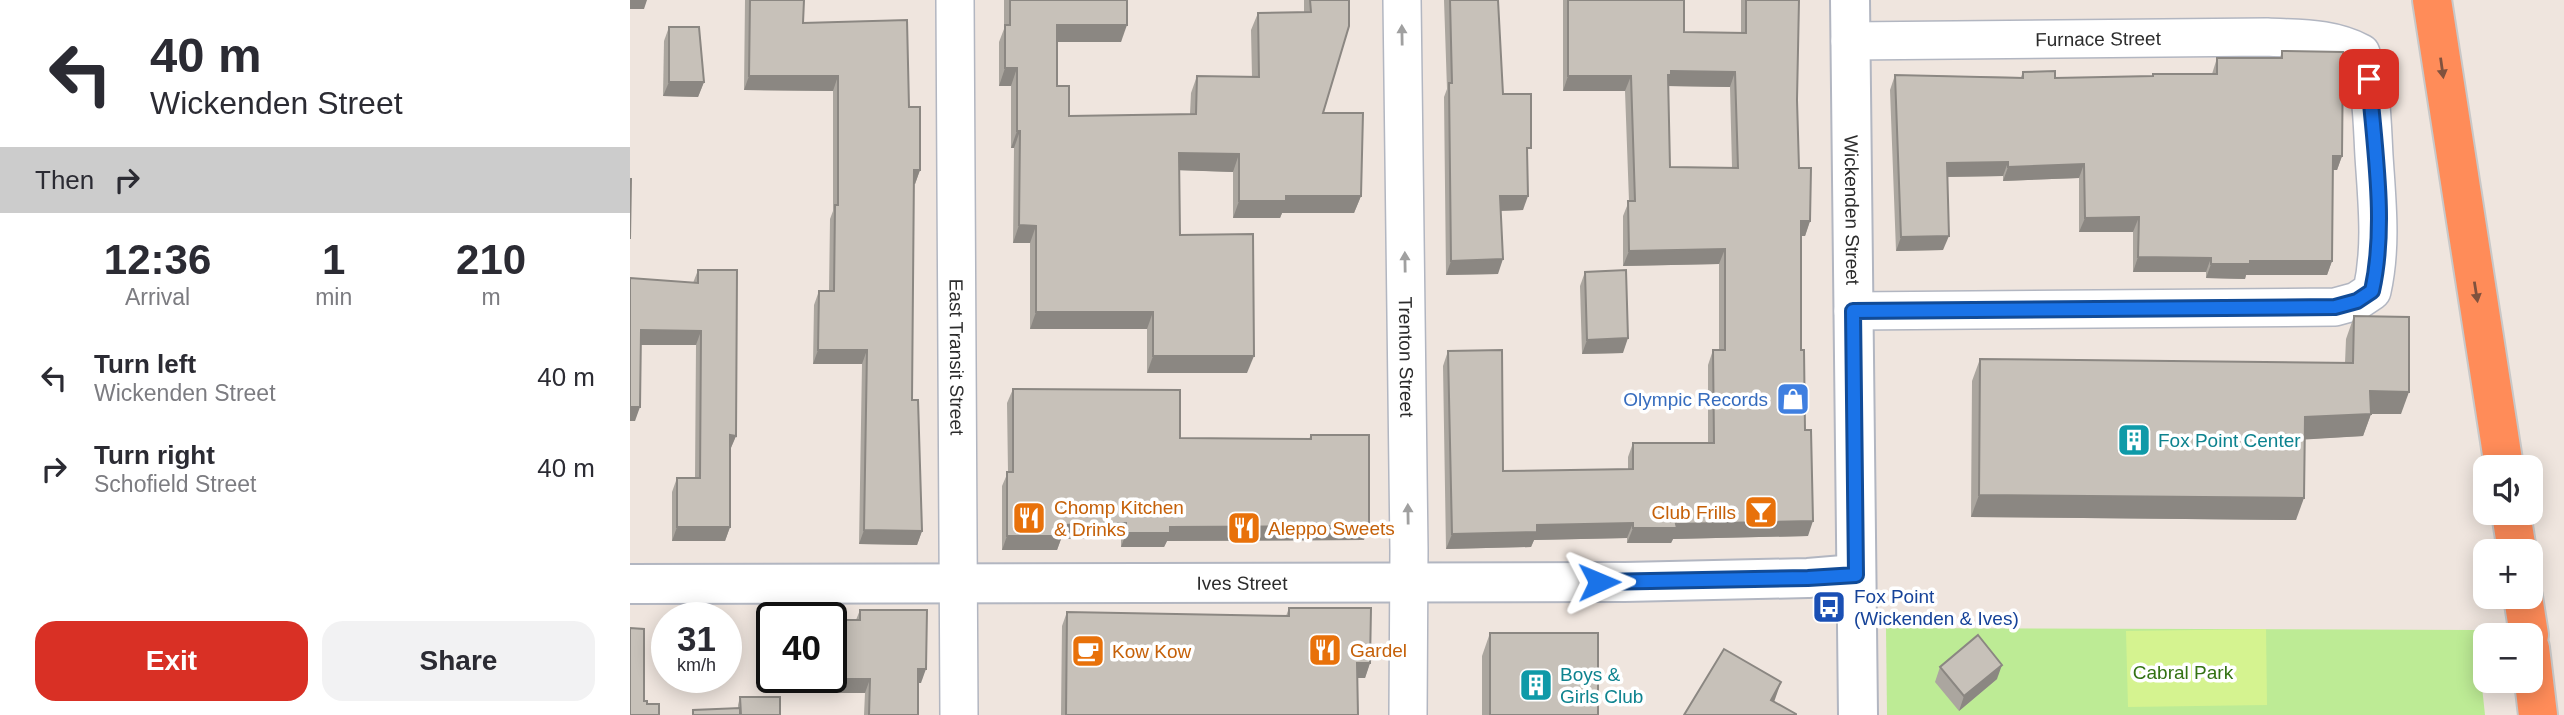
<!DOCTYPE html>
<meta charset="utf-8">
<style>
:root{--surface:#fff;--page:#f2f2f3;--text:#2b2b33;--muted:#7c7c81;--accent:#d93025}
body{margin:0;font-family:Helvetica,sans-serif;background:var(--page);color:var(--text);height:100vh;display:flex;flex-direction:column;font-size:26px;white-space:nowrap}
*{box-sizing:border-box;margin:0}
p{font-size:23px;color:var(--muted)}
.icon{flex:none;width:38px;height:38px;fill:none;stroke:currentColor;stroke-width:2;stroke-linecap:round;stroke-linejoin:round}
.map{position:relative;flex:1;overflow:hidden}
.sheet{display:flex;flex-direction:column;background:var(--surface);width:630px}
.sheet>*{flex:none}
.banner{background:#fff;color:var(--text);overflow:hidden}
.buttons{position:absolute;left:1843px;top:455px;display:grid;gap:14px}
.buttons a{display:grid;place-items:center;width:70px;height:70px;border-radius:14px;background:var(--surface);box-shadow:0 4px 18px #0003;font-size:35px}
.speed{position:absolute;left:21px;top:602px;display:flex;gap:14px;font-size:35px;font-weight:700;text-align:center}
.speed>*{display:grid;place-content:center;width:91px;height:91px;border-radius:50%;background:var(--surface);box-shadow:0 4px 18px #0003;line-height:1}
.speed small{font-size:18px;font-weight:400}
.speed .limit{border:4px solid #111;border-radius:10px;background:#fff;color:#111}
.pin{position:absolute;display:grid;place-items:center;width:60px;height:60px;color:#fff;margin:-30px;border-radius:14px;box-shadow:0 4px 10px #0006}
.me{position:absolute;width:77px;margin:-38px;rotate:89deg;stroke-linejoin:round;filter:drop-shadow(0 0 5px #0008)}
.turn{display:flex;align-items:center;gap:24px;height:147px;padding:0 35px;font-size:32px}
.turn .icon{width:91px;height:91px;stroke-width:2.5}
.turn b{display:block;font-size:49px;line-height:60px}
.then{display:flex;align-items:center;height:66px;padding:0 35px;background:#0003;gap:14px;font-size:26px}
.eta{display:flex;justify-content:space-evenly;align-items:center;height:119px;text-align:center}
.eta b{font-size:42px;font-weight:700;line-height:49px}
.action{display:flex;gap:14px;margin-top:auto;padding:14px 35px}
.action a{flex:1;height:80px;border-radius:21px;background:var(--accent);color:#fff;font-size:28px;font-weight:700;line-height:80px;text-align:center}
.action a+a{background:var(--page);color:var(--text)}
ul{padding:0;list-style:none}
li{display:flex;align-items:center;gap:21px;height:91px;padding:0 35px}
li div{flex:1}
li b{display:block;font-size:26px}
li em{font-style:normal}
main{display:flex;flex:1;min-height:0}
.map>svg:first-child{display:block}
.green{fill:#bdeb95}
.pitch{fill:#d5f390}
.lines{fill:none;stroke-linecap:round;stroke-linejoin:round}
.street-casing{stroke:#b2b6c1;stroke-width:40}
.secondary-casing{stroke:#b2b6c1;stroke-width:42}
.highway-casing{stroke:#c8c8c8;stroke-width:42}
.street{stroke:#fff;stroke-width:37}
.secondary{stroke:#fff;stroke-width:38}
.highway{stroke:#ff8c59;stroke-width:38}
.wall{fill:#aba69f;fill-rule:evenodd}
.shaded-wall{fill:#8b8782}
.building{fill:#c7c1b9;stroke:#8b8782;stroke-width:2;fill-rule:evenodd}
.oneway{fill:#a0a0a0}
.oneway2{fill:#80523e}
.route-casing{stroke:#114b97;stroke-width:18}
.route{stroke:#1a73e8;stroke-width:12}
.labels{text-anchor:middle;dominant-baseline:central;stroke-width:7;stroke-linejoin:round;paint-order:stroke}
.street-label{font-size:19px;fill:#2c2c2c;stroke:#fff}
.shop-label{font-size:19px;fill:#366cbe;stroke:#fff;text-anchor:end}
.culture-label{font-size:19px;fill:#0d838f;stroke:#fff;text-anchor:start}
.food-label{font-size:19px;fill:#c56008;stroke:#fff;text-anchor:start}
.transit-label{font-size:19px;fill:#164399;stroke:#fff;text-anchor:start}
.park-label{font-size:19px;fill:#337213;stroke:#fff}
</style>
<main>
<section class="sheet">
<div class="banner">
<div class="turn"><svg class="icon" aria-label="left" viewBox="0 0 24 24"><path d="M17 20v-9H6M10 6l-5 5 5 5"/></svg><div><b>40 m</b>Wickenden Street</div></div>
<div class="then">Then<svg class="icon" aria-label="right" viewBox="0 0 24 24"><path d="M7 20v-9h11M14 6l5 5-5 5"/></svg></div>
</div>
<div class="eta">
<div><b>12:36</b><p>Arrival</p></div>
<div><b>1</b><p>min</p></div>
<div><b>210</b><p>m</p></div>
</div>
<ul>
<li><svg class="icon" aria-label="left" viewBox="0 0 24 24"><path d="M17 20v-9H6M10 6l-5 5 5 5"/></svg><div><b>Turn left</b><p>Wickenden Street</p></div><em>40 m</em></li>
<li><svg class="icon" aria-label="right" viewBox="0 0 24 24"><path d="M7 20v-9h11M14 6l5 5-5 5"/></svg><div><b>Turn right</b><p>Schofield Street</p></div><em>40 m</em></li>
</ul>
<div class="action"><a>Exit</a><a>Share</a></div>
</section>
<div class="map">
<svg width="1934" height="715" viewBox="0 0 1934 715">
<rect width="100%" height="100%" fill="#efe5de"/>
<path class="green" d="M1256,628L1846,630L1855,715H1257Z"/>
<path class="pitch" d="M1636,629L1637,705L1498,707L1496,631Z"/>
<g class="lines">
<defs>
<g id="street">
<path id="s1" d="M325,0L329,715"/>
<path id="s2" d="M772,0L779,550L778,715"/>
<path id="s3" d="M1220,41L1637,37C1670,39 1701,37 1731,53C1742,88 1742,120 1744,156C1747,202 1752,246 1742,291L1727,301L1705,307L1223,311"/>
</g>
<g id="secondary">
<path id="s4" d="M1220,0L1228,715"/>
<path id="s5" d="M0,584L995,582L1178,578L1226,574"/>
</g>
<g id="highway">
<path d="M1802,0L1874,467"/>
<path d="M1881,513L1887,551"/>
<path d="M1893,597L1899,635"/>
<path d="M1900,648L1908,715"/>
</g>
</defs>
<use href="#street" class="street-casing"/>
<use href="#secondary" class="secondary-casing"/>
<use href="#highway" class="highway-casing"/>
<use href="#street" class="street"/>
<use href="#secondary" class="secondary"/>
<use href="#highway" class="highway"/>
</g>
<g class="wall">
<path d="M115,0H174L173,23L279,107L290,170L285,184H284L282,400L292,531L287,545L229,544L232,364H183L184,305L189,291H199L200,219L203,211V91L114,90Z"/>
<path d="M374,0H497L491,42H427V86L439,116L560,114L561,93L567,76L622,77L621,30L628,13L674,12V0H719L693,113L731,196L724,213H652L650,218H603V172L549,170L550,235L617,373H517V329H400V243H383L384,148H381V86H369V42L374,29Z"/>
<path d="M814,0H868L873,94L897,158L893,210L871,211L868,274L816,275L814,97L817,89Z"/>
<path d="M933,0H1054V32L1111,33V0H1169L1167,100L1169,168L1180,221L1175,236H1171V350L1178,536L1043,539L1041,543H997V538L904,540L901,547L816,549L813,366L818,351L873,471L998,469V457L1003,443H1078V365L1083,350H1089V264L993,266V216L999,201L995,91H933ZM1038,86L1100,87L1102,167H1040Z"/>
<path d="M39,27L74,82L68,97L33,96L34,41Z"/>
<path d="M1652,51L1712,156L1707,170H1703L1702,261L1697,275H1616L1615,279L1576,278V272H1503V232H1449V178L1373,181V176L1318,177L1313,250L1266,251L1260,90L1265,75L1391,77L1393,72L1425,78L1522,76L1523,74H1582L1587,58H1650Z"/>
<path d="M68,270L106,436L100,450V527L95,541H42V492L47,478H65L66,345H11L5,421H0V278L63,283Z"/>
<path d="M955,272L993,353L952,354L950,286Z"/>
<path d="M1724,316L1771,414H1741L1733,436L1675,439L1666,520L1341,517L1342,381L1350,359L1715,363L1716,339Z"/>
<path d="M383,389L550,438L679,439L681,435L734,540L537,541L534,547H491V537L431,539L427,550H372V486L378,472L377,403Z"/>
<path d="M659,608L740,663L735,678H728V715H431L432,626L437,612L656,616Z"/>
<path d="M230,610L291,683H288V715H234L235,693H136L137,634L142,620H226Z"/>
<path d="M860,633L968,715H852V656Z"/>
<path d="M1310,667L1367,679L1329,711L1305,682Z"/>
<path d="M110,697L150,715H62L63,710L108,708V705Z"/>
</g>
<g class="shaded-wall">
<path d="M0,0H17L14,9H0Z"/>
<path d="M427,25H497L491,42H421Z"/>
<path d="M375,68H387L381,86H369Z"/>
<path d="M1041,71L1105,72L1100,87L1037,86L1038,75Z"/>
<path d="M119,76H208L203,91L114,90Z"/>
<path d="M938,76H1001L995,91H933Z"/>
<path d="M39,82H74L68,97L33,96Z"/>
<path d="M387,131H390L384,148H381Z"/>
<path d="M549,153L609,154L603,172L543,170Z"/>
<path d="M1703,156H1712L1707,170H1697Z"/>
<path d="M1378,162L1373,176L1312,177L1317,163Z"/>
<path d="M1454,164L1449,178L1373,181L1378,167Z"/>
<path d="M284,170H290L285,184H279Z"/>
<path d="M656,196H731L724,213H652L650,218H603L609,201Z"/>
<path d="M870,196H898L893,210L865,211Z"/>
<path d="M1509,217L1503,232H1449L1455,218Z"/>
<path d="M1171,221H1180L1175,236H1166Z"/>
<path d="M389,225L406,226L400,243H383Z"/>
<path d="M1319,236L1313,250L1266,251L1271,237Z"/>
<path d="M1095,249L1089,264L993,266L999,251Z"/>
<path d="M1508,257L1581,258L1576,272H1503Z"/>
<path d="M873,259L868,274L816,275L821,261Z"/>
<path d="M1620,261H1702L1697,275H1616L1615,279L1576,278L1581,264Z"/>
<path d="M406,312H523L517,329H400Z"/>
<path d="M11,330L71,331L66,345H6Z"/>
<path d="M998,338L993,353L952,354L957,340Z"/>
<path d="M188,350H237L232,364H183Z"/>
<path d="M523,356H624L617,373H517Z"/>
<path d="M1740,391L1779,392L1771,414H1732Z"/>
<path d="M0,407H10L5,421H0Z"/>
<path d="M1741,414L1733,436L1667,440L1675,417Z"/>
<path d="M100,435L106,436L100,450H94Z"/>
<path d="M1349,495L1674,498L1666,520L1341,517Z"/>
<path d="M1183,521L1178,536L1043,539L1041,543H997L1003,528L1046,524Z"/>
<path d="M496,523L491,537L431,539L427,550H372L377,536L432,525Z"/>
<path d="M1003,523L997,538L904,540L901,547L816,549L822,534L907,525Z"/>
<path d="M739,526L734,540L537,541L534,547H491L496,533L540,527Z"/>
<path d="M47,527H100L95,541H42Z"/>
<path d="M234,530L292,531L287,545L229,544Z"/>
<path d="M727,663H740L735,678H722Z"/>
<path d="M1372,665L1367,679L1329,711L1334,696Z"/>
<path d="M288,669H296L291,683H283Z"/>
<path d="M142,679H240L235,693H136Z"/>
<path d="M1151,682L1143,705L1141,700Z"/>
</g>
<g class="building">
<path d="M120,0H174L173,23L277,20L279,107H290V170H284L282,400H288L292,531L234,530L237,350H188L189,291H204L205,205H208V76H119Z"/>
<path d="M380,0H497V25H427V86H439V116L566,114L567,76L629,77L628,13L681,12L680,0H719V26L693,113H733L731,196H656V201H609V154L549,153L550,235L623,234L624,356H523V312H406V226L389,225L390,131H387V68H375V25H380Z"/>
<path d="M820,0H868L873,94H901V148H897L898,196H870L873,259L821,261L819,83H822Z"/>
<path d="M938,0H1054V32L1116,33V0H1169L1167,100L1169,168H1181L1180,221H1171V350H1174L1175,430H1181L1183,521L1046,524L1047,528H1003V523L907,525V532L822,534L818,351L872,350L873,471L1003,469V443H1084L1083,350H1095V249L999,251L998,201H1005L1001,76H938ZM1041,71L1105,72L1108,168L1040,167L1038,75H1041Z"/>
<path d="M39,27H69L74,82H39Z"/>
<path d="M1652,51L1713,52L1712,156H1703L1702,261H1620V264H1581V258L1508,257L1509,217L1455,218L1454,164L1378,167V162L1317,163L1319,236L1271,237L1265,75L1393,78V72L1425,71V78L1523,76V74H1587V58H1652Z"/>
<path d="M0,179H1L0,239Z"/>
<path d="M68,270H107L106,436L100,435V527H47V478H70L71,331L11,330L10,407H0V278L68,283Z"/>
<path d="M996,270L998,338L957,340L955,272Z"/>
<path d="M1724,316L1779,317V392L1740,391L1741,414L1675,417L1674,498L1349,495L1350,359L1723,363Z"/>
<path d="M383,389L550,390V438L681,439V435H739V526L540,527V533H496V523L432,525V536H377V472H383Z"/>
<path d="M659,608H741L740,663H727L728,715H436L437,612L659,616Z"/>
<path d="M230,610H297L296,669H288V715H239L240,679H142V635V677H201V620H230Z"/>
<path d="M0,628L14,629V701H17V704H29V715H0Z"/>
<rect x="860" y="633" width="108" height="82"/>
<path d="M1348,635L1372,665L1334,696L1310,667Z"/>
<path d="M1094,649L1151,682L1141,700L1166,714V715H1054Z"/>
<path d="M110,697H150V715H111Z"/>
<path d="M110,708V715H63V710Z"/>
</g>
<defs><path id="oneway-solid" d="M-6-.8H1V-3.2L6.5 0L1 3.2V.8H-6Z" transform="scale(1.75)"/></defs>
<g class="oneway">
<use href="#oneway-solid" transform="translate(772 35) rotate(-91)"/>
<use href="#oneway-solid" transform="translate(775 262) rotate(-91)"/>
<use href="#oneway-solid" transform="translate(778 514) rotate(-91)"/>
</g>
<g class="oneway2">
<use href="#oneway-solid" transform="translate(1812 68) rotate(82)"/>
<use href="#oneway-solid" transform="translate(1846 292) rotate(81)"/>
</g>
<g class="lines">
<defs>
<path id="route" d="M969,582L1178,578L1226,575L1223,311L1705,307L1727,301L1742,291C1757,224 1744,147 1739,79"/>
</defs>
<use href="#route" class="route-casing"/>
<use href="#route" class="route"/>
</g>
<defs>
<symbol id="shop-square" viewBox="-11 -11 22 22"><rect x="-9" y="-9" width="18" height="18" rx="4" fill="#3f7fe0" stroke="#fff"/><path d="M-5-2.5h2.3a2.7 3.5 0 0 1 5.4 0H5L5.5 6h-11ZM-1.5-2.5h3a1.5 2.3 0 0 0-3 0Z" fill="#fff"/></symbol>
<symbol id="building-square" viewBox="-11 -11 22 22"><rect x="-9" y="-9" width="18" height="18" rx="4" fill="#0f9aa8" stroke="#fff"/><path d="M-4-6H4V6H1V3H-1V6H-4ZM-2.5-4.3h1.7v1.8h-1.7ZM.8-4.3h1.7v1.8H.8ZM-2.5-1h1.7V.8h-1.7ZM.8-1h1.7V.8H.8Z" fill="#fff"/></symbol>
<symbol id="bar-square" viewBox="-11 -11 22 22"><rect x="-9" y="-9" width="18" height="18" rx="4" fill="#e8710a" stroke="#fff"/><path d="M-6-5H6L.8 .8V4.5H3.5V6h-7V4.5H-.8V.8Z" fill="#fff"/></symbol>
<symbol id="restaurant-square" viewBox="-11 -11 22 22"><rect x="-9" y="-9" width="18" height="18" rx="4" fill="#e8710a" stroke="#fff"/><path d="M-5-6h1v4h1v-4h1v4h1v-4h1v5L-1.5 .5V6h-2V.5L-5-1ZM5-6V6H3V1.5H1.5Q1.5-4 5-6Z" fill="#fff"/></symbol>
<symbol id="bus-square" viewBox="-11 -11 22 22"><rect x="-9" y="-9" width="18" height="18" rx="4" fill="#1a4fb4" stroke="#fff"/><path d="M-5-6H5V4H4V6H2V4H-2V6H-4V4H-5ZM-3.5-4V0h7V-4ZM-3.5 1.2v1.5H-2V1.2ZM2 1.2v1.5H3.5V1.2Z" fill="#fff"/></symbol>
<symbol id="cafe-square" viewBox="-11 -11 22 22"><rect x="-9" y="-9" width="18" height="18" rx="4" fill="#e8710a" stroke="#fff"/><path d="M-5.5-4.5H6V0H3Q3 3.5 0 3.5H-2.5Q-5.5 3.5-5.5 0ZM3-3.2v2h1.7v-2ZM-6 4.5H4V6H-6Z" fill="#fff"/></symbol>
</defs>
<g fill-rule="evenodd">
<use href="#shop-square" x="1144" y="380" width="38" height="38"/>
<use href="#building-square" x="1485" y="421" width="38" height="38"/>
<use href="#bar-square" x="1112" y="493" width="38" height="38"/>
<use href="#restaurant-square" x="380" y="499" width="38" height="38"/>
<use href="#restaurant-square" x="595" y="509" width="38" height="38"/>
<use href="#bus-square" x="1180" y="588" width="38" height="38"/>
<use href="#restaurant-square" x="676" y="631" width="38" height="38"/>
<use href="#cafe-square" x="439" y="632" width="38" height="38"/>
<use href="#building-square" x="887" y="666" width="38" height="38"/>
</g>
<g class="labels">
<g class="street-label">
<text stroke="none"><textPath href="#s3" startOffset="248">Furnace Street</textPath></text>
<text stroke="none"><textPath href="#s4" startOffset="210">Wickenden Street</textPath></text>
<text stroke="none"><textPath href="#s1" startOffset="357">East Transit Street</textPath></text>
<text stroke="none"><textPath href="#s2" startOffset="357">Trenton Street</textPath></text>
<text stroke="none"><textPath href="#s5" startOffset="612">Ives Street</textPath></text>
</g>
<g class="shop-label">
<text x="1138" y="399">Olympic Records</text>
</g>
<g class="culture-label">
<text x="1528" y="440">Fox Point Center</text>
<text x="930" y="674">Boys &amp;<tspan x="930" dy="22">Girls Club</tspan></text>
</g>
<g class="food-label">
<text x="424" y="507">Chomp Kitchen<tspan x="424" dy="22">&amp; Drinks</tspan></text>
<text x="1106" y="512" text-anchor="end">Club Frills</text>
<text x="638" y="528">Aleppo Sweets</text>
<text x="720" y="650">Gardel</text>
<text x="482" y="651">Kow Kow</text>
</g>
<g class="transit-label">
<text x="1224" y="596">Fox Point<tspan x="1224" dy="22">(Wickenden &amp; Ives)</tspan></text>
</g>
<g class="park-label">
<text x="1553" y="672">Cabral Park</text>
</g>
</g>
</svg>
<div class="buttons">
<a><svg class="icon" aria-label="sound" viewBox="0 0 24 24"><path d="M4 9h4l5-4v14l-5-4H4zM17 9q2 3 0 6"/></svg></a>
<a>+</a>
<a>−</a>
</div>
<div class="speed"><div>31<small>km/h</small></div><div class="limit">40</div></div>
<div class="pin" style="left:1739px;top:79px;background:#d93025"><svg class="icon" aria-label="arrive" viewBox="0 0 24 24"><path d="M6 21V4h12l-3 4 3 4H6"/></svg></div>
<svg class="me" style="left:969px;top:582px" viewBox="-20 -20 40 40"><path d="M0-17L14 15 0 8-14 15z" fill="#1a73e8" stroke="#fff" stroke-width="4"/></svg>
</div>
</main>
